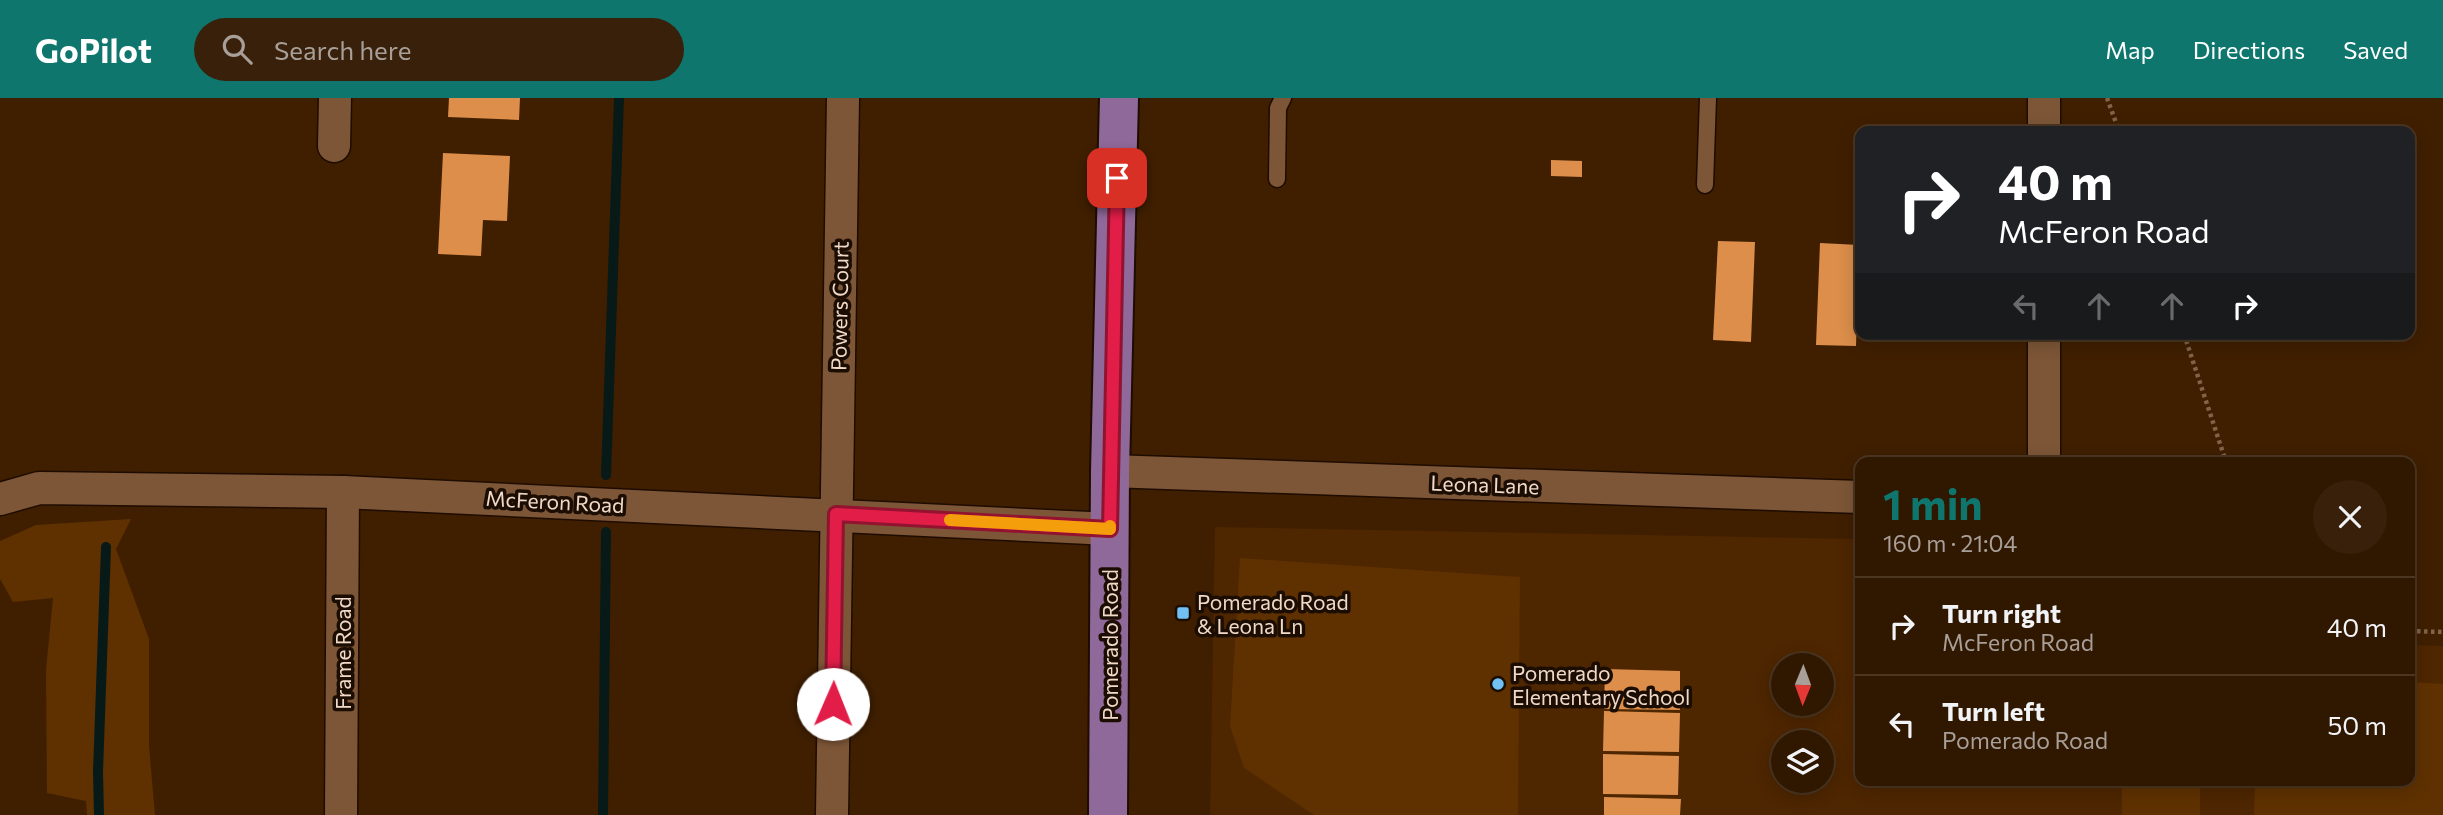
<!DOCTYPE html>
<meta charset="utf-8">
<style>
:root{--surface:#301700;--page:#38200a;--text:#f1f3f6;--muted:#a89f99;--line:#4b3622;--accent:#0f766e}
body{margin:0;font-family:Commissioner,sans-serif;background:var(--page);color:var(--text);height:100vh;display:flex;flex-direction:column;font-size:26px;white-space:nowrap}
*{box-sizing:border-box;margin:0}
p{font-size:23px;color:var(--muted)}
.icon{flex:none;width:38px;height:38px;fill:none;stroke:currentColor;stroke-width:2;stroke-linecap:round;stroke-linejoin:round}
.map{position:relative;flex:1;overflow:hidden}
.drawer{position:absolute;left:1855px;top:359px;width:560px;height:329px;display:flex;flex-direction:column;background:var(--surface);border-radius:14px;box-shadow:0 4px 18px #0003,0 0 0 2px var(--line)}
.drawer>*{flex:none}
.hud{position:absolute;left:1855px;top:28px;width:560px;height:214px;border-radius:14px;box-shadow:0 4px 18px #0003,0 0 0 2px var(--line);background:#202124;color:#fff;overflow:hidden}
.needle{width:46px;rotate:181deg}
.buttons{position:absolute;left:1771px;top:555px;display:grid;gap:14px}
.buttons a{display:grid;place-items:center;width:63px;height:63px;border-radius:50%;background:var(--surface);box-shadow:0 4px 18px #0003,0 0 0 2px var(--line);font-size:35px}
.pin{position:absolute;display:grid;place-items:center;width:60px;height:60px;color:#fff;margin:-30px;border-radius:14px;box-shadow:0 4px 10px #0006}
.me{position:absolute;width:77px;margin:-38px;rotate:1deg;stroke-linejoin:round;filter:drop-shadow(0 0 5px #0008)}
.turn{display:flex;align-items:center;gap:24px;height:147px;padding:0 28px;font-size:32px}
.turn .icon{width:91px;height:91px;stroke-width:2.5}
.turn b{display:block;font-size:49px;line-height:60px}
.lanes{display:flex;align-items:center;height:66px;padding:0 28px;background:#0003;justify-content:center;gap:35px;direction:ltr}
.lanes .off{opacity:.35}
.round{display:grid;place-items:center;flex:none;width:74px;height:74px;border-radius:37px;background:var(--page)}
.headline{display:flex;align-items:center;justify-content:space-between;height:119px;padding:0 28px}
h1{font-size:42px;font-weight:700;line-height:52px;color:var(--accent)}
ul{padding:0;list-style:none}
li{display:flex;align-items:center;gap:21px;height:98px;padding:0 28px;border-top:2px solid var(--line)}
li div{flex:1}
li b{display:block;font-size:26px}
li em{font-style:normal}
header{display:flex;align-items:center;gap:42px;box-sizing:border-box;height:98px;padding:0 35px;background:var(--accent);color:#fff}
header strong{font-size:33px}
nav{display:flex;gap:38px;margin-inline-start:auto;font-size:24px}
.search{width:490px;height:63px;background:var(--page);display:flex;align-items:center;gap:18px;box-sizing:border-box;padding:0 24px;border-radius:38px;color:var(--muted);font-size:26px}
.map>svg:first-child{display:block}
.built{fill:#4e2600;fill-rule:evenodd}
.green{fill:#5f3100}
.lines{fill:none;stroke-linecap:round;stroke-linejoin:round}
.stream{stroke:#081a17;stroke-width:10}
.building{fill:#dc8e4a}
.lane-casing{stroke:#1e0c00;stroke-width:19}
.street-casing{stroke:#1e0c00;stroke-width:35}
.primary-casing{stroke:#1e0c00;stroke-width:42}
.path{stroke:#806349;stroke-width:4.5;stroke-dasharray:3.5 3.5;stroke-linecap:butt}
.lane{stroke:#7d5637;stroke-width:16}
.street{stroke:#7d5637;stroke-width:32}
.primary{stroke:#90699b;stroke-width:38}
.route-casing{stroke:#92132f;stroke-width:18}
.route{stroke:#e11d48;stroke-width:12}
.slow{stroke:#f59e0b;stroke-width:12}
.poi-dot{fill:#72c1f5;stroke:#1c0d03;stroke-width:2.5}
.labels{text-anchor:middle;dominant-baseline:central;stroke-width:7;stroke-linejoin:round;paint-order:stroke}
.street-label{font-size:21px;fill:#f0d9c8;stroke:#1c0d03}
.poi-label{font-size:21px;fill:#f0d9c8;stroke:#1c0d03;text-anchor:start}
</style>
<header>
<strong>GoPilot</strong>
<div class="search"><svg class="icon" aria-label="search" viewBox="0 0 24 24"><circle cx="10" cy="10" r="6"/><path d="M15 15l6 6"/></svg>Search here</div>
<nav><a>Map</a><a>Directions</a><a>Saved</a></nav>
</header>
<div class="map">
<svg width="2443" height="717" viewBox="0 0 2443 717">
<rect width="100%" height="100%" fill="#401f00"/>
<path class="built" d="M1215,429L1860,441V682H2410V547L2443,548V717H1210ZM1783,567H1822V606H1783ZM1783,644H1822V682H1783Z"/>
<g class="green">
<path d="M131,421L116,451L149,541V648L155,717H87L86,703L47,695L46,572L53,500L13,504L0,481V443L36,427Z"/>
<path d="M1240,460L1520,479L1518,717H1314L1244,670L1230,628Z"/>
<path d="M2410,584L2443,586V717H2254L2255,683L2410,682Z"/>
<rect x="2122" y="683" width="78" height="34"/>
</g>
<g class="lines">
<g class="stream">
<path d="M606,377L619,0"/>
<path d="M99,717L98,674L106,449"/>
<path d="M603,717L606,434"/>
</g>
</g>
<g class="building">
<path d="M449,0H520L519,22L448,19Z"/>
<path d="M443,55L510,58L507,123L483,122L481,158L438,156Z"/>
<path d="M1551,62L1582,63V79L1551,78Z"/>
<path d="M1718,143L1755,144L1751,244L1713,242Z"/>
<path d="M1820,145L1859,147L1856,248L1816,247Z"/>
<path d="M1605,571L1680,573V612L1604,611Z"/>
<path d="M1604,613L1680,615L1679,654L1603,653Z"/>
<path d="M1603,656L1679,658L1678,697L1603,696Z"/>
<path d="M1604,699L1681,701L1680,717H1604Z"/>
</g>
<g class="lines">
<defs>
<g id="lane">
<path d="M1277,81L1278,10L1283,0"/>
<path d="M1705,87L1708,0"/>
</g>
<g id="street">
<path d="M2044,33V0"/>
<path d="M334,48L335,0"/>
<path d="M2044,364V236"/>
<path d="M1110,373L1860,399"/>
<path d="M0,401L39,390L343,394L1110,431"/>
<path d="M341,717L343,394"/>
<path d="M832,717L843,0"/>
</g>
<path id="primary" d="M1108,717L1110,373L1119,0"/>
</defs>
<use href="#lane" class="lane-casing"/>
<use href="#street" class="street-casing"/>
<use href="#primary" class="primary-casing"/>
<g class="path">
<path d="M2107,0L2119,33"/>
<path d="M2184,236L2226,364"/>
<path d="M2410,533L2443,534"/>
</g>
<use href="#lane" class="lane"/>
<use href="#street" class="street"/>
<use href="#primary" class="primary"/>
</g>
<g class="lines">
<defs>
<path id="route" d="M833,606L836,416L1110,431L1117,80"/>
</defs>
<use href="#route" class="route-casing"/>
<use href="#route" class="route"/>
<path class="slow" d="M950,422L1110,431V428"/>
</g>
<g class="poi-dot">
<rect x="1176" y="508" width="14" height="14" rx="3.5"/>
<circle cx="1498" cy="586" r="7"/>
</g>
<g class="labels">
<g class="street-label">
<text transform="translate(839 208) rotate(-89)">Powers Court</text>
<text transform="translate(1485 386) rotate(2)">Leona Lane</text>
<text transform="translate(555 403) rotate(3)">McFeron Road</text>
<text transform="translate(1109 547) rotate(-90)">Pomerado Road</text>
<text transform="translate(342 555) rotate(-90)">Frame Road</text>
</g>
<g class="poi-label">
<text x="1197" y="503">Pomerado Road<tspan x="1197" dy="24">&amp; Leona Ln</tspan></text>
<text x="1512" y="574">Pomerado<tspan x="1512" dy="24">Elementary School</tspan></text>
</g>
</g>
</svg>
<div class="buttons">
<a><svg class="needle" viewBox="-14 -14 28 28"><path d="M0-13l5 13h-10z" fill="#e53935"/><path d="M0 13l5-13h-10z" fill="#a89f99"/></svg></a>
<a><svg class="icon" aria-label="layers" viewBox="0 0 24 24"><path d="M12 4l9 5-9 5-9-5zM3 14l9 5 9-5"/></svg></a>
</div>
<div class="pin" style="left:1117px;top:80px;background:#d93025"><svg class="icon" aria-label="arrive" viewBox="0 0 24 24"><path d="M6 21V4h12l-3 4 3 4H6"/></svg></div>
<svg class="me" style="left:833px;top:606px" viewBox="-20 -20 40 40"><circle r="19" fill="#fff"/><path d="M0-13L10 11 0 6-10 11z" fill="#e11d48"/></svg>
<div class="hud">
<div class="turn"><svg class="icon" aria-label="right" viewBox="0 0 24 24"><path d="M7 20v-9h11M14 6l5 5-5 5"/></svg><div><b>40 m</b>McFeron Road</div></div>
<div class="lanes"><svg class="icon off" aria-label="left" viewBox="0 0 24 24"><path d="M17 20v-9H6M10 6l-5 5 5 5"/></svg><svg class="icon off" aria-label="ahead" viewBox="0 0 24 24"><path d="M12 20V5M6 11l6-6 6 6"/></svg><svg class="icon off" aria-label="ahead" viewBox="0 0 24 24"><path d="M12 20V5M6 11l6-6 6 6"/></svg><svg class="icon" aria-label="right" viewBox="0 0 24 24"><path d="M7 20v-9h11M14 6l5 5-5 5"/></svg></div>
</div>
<section class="drawer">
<div class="headline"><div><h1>1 min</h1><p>160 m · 21:04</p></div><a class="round"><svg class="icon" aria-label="close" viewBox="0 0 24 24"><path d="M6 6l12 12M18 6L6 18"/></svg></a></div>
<ul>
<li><svg class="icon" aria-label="right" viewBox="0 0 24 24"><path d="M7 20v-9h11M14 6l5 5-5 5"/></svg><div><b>Turn right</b><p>McFeron Road</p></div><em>40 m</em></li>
<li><svg class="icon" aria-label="left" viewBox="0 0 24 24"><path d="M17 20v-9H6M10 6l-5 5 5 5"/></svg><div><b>Turn left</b><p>Pomerado Road</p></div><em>50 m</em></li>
</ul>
</section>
</div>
